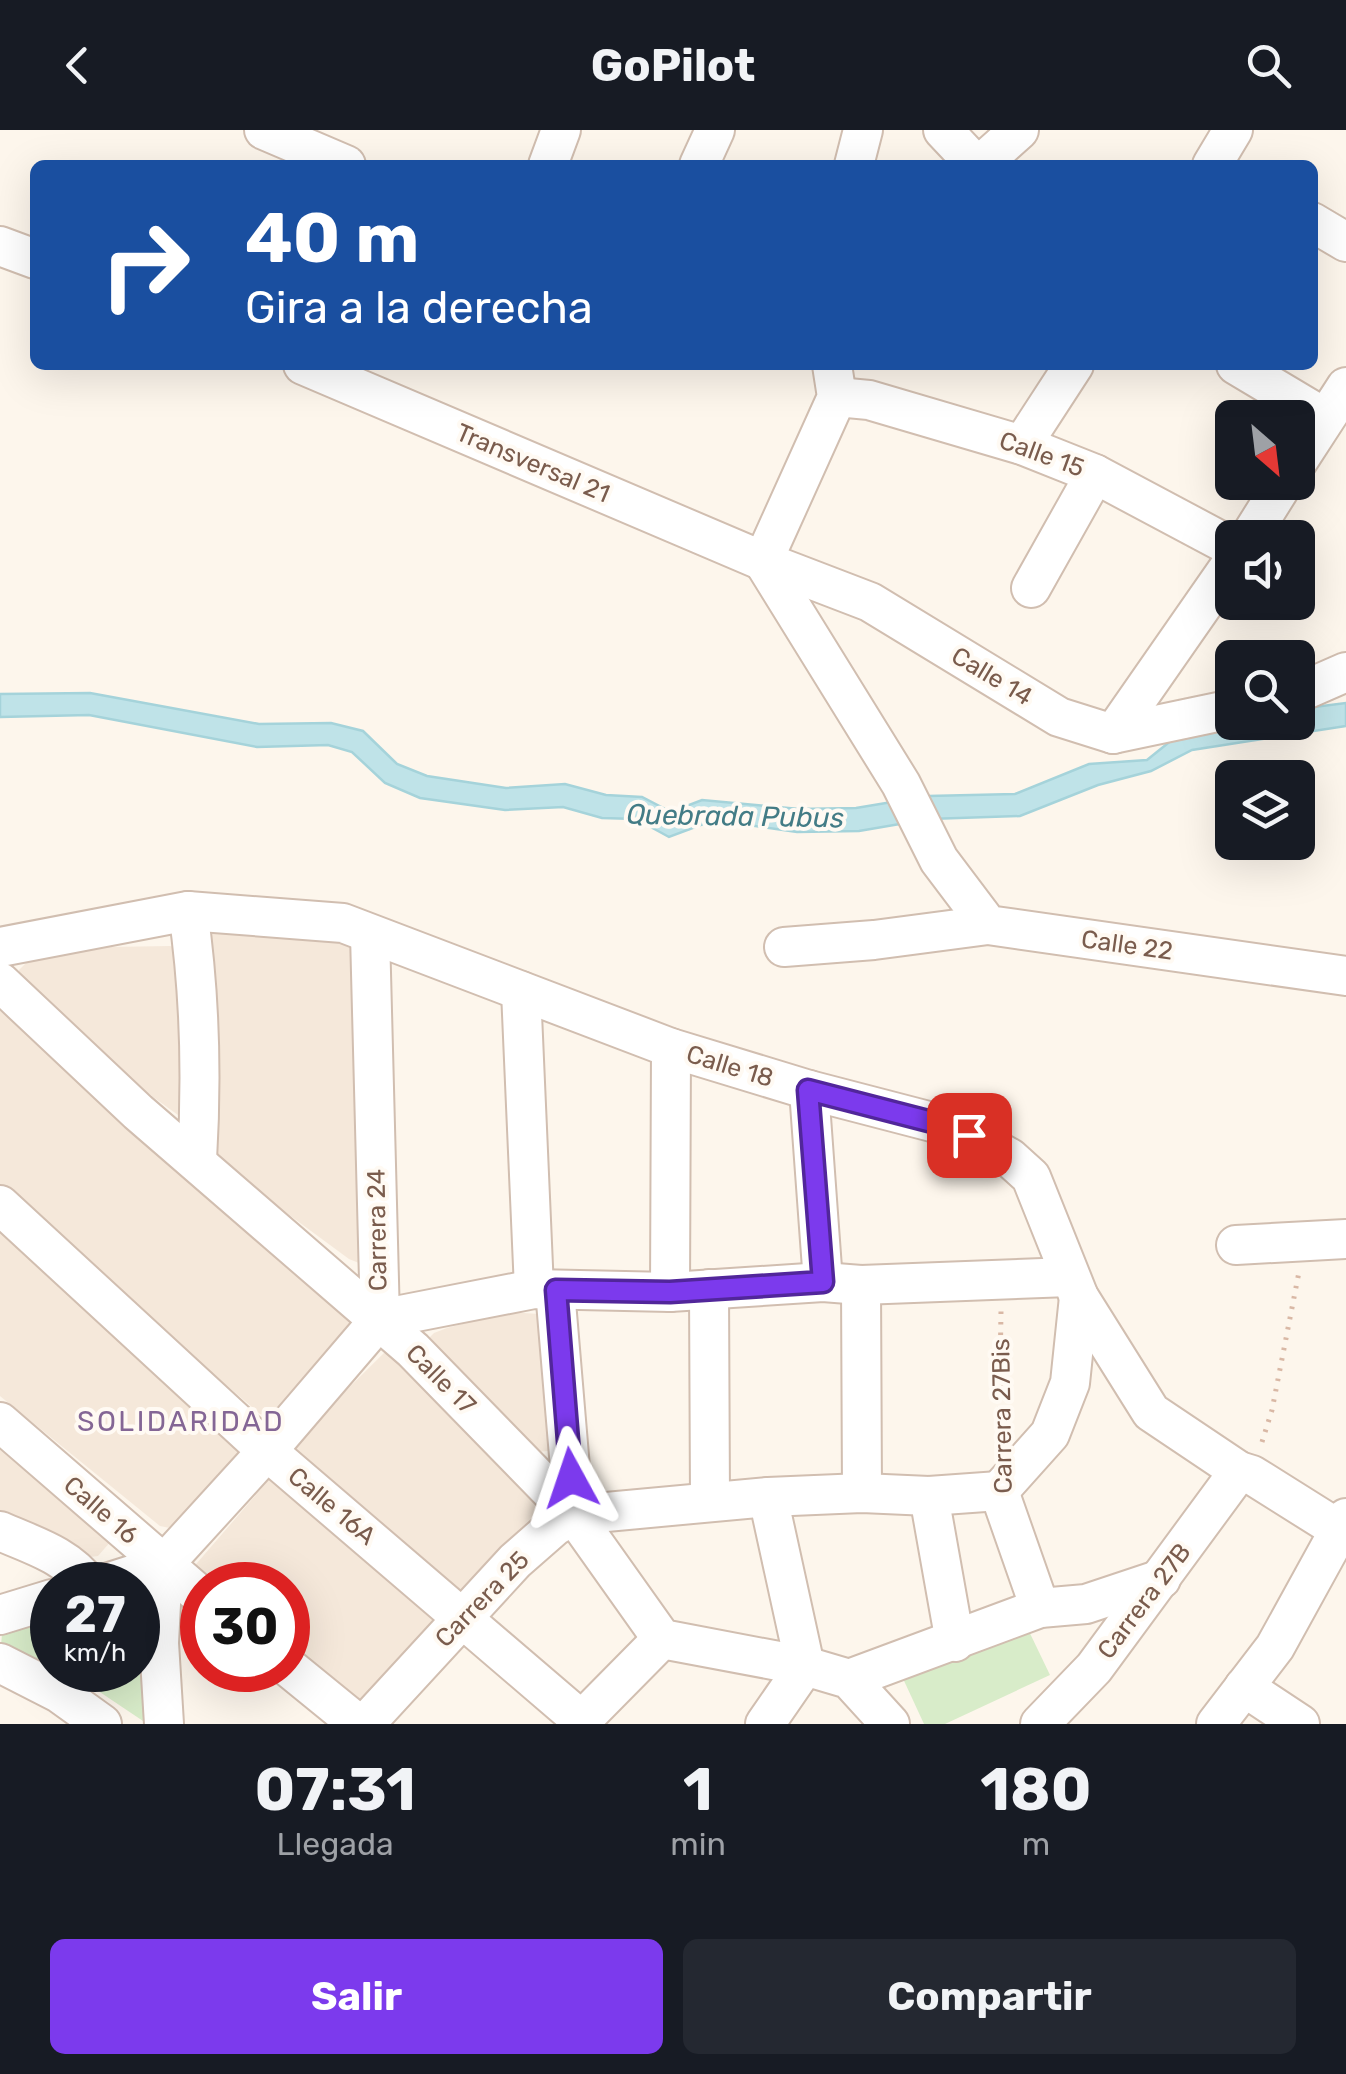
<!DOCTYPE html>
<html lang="es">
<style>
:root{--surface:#171b24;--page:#242831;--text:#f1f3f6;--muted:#9ea1a6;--accent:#7c3aed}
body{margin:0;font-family:Rubik,sans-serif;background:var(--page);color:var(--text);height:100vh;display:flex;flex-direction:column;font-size:38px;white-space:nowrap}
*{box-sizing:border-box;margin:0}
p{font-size:32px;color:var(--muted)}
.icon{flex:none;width:55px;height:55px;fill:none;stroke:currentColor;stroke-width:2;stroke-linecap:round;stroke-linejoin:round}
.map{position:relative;height:1594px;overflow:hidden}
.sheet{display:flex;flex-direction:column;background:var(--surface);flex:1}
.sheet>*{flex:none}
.hud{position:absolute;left:30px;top:30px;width:1288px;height:210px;border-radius:15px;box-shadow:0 10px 40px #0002;background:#1a4fa0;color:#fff;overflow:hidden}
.needle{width:65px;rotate:152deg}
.tools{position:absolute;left:1215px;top:270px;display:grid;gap:20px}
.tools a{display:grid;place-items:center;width:100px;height:100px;border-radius:15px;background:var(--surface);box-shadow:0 10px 40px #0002;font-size:50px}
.speed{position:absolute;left:30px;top:1432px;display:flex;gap:20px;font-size:50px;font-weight:700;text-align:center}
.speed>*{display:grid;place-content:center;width:130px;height:130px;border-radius:50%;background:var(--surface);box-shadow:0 10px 40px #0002;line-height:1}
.speed small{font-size:25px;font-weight:400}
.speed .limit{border:15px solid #d22;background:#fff;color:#111}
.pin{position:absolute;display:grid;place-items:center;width:85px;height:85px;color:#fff;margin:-42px;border-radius:20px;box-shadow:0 5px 15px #0006}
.me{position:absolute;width:110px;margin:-55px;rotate:355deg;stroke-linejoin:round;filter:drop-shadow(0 0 8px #0008)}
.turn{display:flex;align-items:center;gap:35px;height:210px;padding:0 50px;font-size:45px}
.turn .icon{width:130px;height:130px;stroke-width:2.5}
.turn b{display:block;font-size:70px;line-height:85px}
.eta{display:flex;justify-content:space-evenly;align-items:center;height:170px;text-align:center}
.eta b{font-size:60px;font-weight:700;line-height:70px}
.primary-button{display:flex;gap:20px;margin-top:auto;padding:20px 50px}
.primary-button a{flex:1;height:115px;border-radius:15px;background:var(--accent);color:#fff;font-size:40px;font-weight:700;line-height:115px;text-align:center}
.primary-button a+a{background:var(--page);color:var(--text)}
header{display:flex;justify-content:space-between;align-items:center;height:130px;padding:0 50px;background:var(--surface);font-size:45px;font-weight:700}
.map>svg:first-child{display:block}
.residential{fill:#f5e8da}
.green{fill:#d8ecc9}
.water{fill:#bfe3e8;stroke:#a5d3da;stroke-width:2.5}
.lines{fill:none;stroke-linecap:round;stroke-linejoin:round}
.minor-casing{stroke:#d1beb0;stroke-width:42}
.path{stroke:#d9b8a5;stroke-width:5;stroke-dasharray:2.5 8;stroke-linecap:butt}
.minor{stroke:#fff;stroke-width:38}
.route-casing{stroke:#51269a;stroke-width:25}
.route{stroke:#7c3aed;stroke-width:18}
.labels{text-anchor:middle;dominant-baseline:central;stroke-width:8;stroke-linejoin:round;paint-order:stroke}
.street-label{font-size:25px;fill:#7a5c4d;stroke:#fffaf3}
.water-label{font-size:28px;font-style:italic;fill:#437c86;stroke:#fffaf3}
.neighbourhood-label{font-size:28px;letter-spacing:2.5px;fill:#846695;stroke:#fffaf3}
</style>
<header><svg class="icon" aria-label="back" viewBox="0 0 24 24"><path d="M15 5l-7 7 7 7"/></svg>GoPilot<svg class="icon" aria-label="search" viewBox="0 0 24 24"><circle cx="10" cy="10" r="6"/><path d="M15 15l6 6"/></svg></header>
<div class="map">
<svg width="1346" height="1594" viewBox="0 0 1346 1594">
<rect width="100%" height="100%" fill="#fdf6ec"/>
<g class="residential">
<path d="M216,800L353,808L364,1130L359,1133L349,1129L227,1039L216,1027L209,804Z"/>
<path d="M170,816L181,819L184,985H178L123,945L19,852V840L30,829L108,817Z"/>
<path d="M0,868L362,1187L271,1287L260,1284L0,1061Z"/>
<path d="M0,1086L245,1322L175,1399L160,1396L0,1266Z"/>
<path d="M507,1182L539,1184L551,1319L548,1321L536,1322L424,1213L434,1203L447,1198Z"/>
<path d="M391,1216L549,1372L469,1459L459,1463L291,1326L290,1316Z"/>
<path d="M0,1305L111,1411L98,1426L90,1427L0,1394Z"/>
<path d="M273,1345L444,1482L365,1579L288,1526V1455H202L191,1440Z"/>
</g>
<g class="green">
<path d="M1014,1470L1050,1545L945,1594H924L893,1527Z"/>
<path d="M138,1474L143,1483L146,1593L67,1540H138Z"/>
<path d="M52,1484V1535L37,1532L1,1516L2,1503Z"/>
</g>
<path class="water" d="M90,563L259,594L331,593L363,601L397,634L427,646L506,658L565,654L606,665L642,667L671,682L702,670L799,679L856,678L928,666L1015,664L1089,634L1147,630L1188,597L1232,592H1298V579L1346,573V596L1192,620L1151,641L1098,655L1020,686L929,689L859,701L797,702L741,694L706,693L669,707L636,689L602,688L563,677L505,680L420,668L385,653L352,622L328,615L257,617L89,585L0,587V564Z"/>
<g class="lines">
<defs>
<g id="minor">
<path d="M264,0L346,35"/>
<path d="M943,0L976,35"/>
<path d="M548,35L561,0"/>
<path d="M699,35L715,0"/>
<path d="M854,35L863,0"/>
<path d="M980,35L1019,0"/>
<path d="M1212,35L1233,0"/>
<path d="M1312,92L1346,112"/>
<path d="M0,116L35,129"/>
<path d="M303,235L763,431L870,472L1059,587L1113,604L1232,579"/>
<path d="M1236,235L1325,288"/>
<path d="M837,267L869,270L1022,315L1095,344L1232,417"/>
<path d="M1022,315L1074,235"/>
<path d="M1298,331L1346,257"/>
<path d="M1249,408L1284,352"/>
<path d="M763,431L901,654L939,730L988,795L1346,846"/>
<path d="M763,431L837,267L832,235"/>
<path d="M1031,458L1095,344"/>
<path d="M1298,563L1346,542"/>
<path d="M1113,604L1232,433"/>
<path d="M188,781C200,864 202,946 197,1030"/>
<path d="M0,817L188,781L343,793L671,918L809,960L932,992L969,1005L1010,1028L1031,1047L1079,1167L1151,1282L1239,1341L1252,1345L1346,1404"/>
<path d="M784,817L874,810L988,795"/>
<path d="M0,852L138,982L413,1220L574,1385L662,1509L805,1536L849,1549L890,1594"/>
<path d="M521,861L534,1159"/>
<path d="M809,960L823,1152"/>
<path d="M0,1075L267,1321L581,1590"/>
<path d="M1236,1115L1346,1109"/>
<path d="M861,1155L862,1363"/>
<path d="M709,1159L710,1371"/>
<path d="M555,1160L574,1385"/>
<path d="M670,1162L671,918"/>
<path d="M380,1189L534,1159L670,1162L823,1152L861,1155L1069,1147"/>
<path d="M0,1292L202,1467"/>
<path d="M999,1361L1050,1304L1070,1253L1079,1167"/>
<path d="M999,1361L1040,1478"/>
<path d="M929,1366L955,1512"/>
<path d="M0,1401C34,1416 67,1425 89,1455"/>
<path d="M163,1435L159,1513L164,1594"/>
<path d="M100,1455L163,1435L267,1321L380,1189L370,804"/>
<path d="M0,1485L52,1469"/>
<path d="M0,1533L59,1563L102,1594"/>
<path d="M288,1537L358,1594"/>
<path d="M849,1549L1040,1478L1086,1474L1161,1449"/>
<path d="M1244,1557L1300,1594"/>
<path d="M365,1594L515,1431L555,1396L574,1385L768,1367L862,1363L929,1366L999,1361"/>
<path d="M578,1594L662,1509"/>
<path d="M765,1594L805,1536L768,1367"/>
<path d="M1040,1594L1094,1538L1239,1341"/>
<path d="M1216,1594L1275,1517L1346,1388"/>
</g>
</defs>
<use href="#minor" class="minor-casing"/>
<g class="path">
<path d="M999,1310L1001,1181"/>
<path d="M1262,1312L1272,1280L1299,1142"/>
</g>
<use href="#minor" class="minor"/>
</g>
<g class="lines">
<defs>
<path id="route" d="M571,1348L556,1160L670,1162L823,1152L808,960L932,992L969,1005"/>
</defs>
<use href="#route" class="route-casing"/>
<use href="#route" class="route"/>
</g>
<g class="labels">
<g class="street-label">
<text transform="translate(1042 324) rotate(20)">Calle 15</text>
<text transform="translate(533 333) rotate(23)">Transversal 21</text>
<text transform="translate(992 546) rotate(31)">Calle 14</text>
<text transform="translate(1127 815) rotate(8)">Calle 22</text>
<text transform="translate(730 936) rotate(17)">Calle 18</text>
<text transform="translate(377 1100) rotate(-91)">Carrera 24</text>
<text transform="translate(441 1249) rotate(45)">Calle 17</text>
<text transform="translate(1002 1286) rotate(-91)">Carrera 27Bis</text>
<text transform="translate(332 1376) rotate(40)">Calle 16A</text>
<text transform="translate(101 1380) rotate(41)">Calle 16</text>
<text transform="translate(482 1469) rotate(-46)">Carrera 25</text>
<text transform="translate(1144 1471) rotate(-53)">Carrera 27B</text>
</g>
<g class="water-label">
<text transform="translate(735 686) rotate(1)">Quebrada Pubus</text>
</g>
<g class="neighbourhood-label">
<text x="181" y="1291">SOLIDARIDAD</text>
</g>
</g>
</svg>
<div class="tools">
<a><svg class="needle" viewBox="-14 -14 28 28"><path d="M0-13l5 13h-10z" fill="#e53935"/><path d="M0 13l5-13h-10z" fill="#9ea1a6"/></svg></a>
<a><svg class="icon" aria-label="sound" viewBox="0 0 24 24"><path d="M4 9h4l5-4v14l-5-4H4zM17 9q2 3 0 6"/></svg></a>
<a><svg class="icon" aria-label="search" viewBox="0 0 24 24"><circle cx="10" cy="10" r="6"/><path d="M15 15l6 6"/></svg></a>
<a><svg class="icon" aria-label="layers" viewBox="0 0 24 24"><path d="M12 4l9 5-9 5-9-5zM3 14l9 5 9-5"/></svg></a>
</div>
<div class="speed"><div>27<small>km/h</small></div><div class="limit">30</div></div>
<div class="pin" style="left:969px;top:1005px;background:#d93025"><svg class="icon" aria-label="arrive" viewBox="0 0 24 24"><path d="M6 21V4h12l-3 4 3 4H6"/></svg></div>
<svg class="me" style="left:571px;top:1348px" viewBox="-20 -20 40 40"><path d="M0-17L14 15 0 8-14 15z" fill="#7c3aed" stroke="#fff" stroke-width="4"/></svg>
<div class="hud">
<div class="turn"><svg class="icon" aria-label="right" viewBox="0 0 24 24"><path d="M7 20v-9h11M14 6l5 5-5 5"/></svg><div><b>40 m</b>Gira a la derecha</div></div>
</div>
</div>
<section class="sheet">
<div class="eta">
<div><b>07:31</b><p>Llegada</p></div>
<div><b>1</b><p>min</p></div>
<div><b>180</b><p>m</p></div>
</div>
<div class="primary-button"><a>Salir</a><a>Compartir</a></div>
</section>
